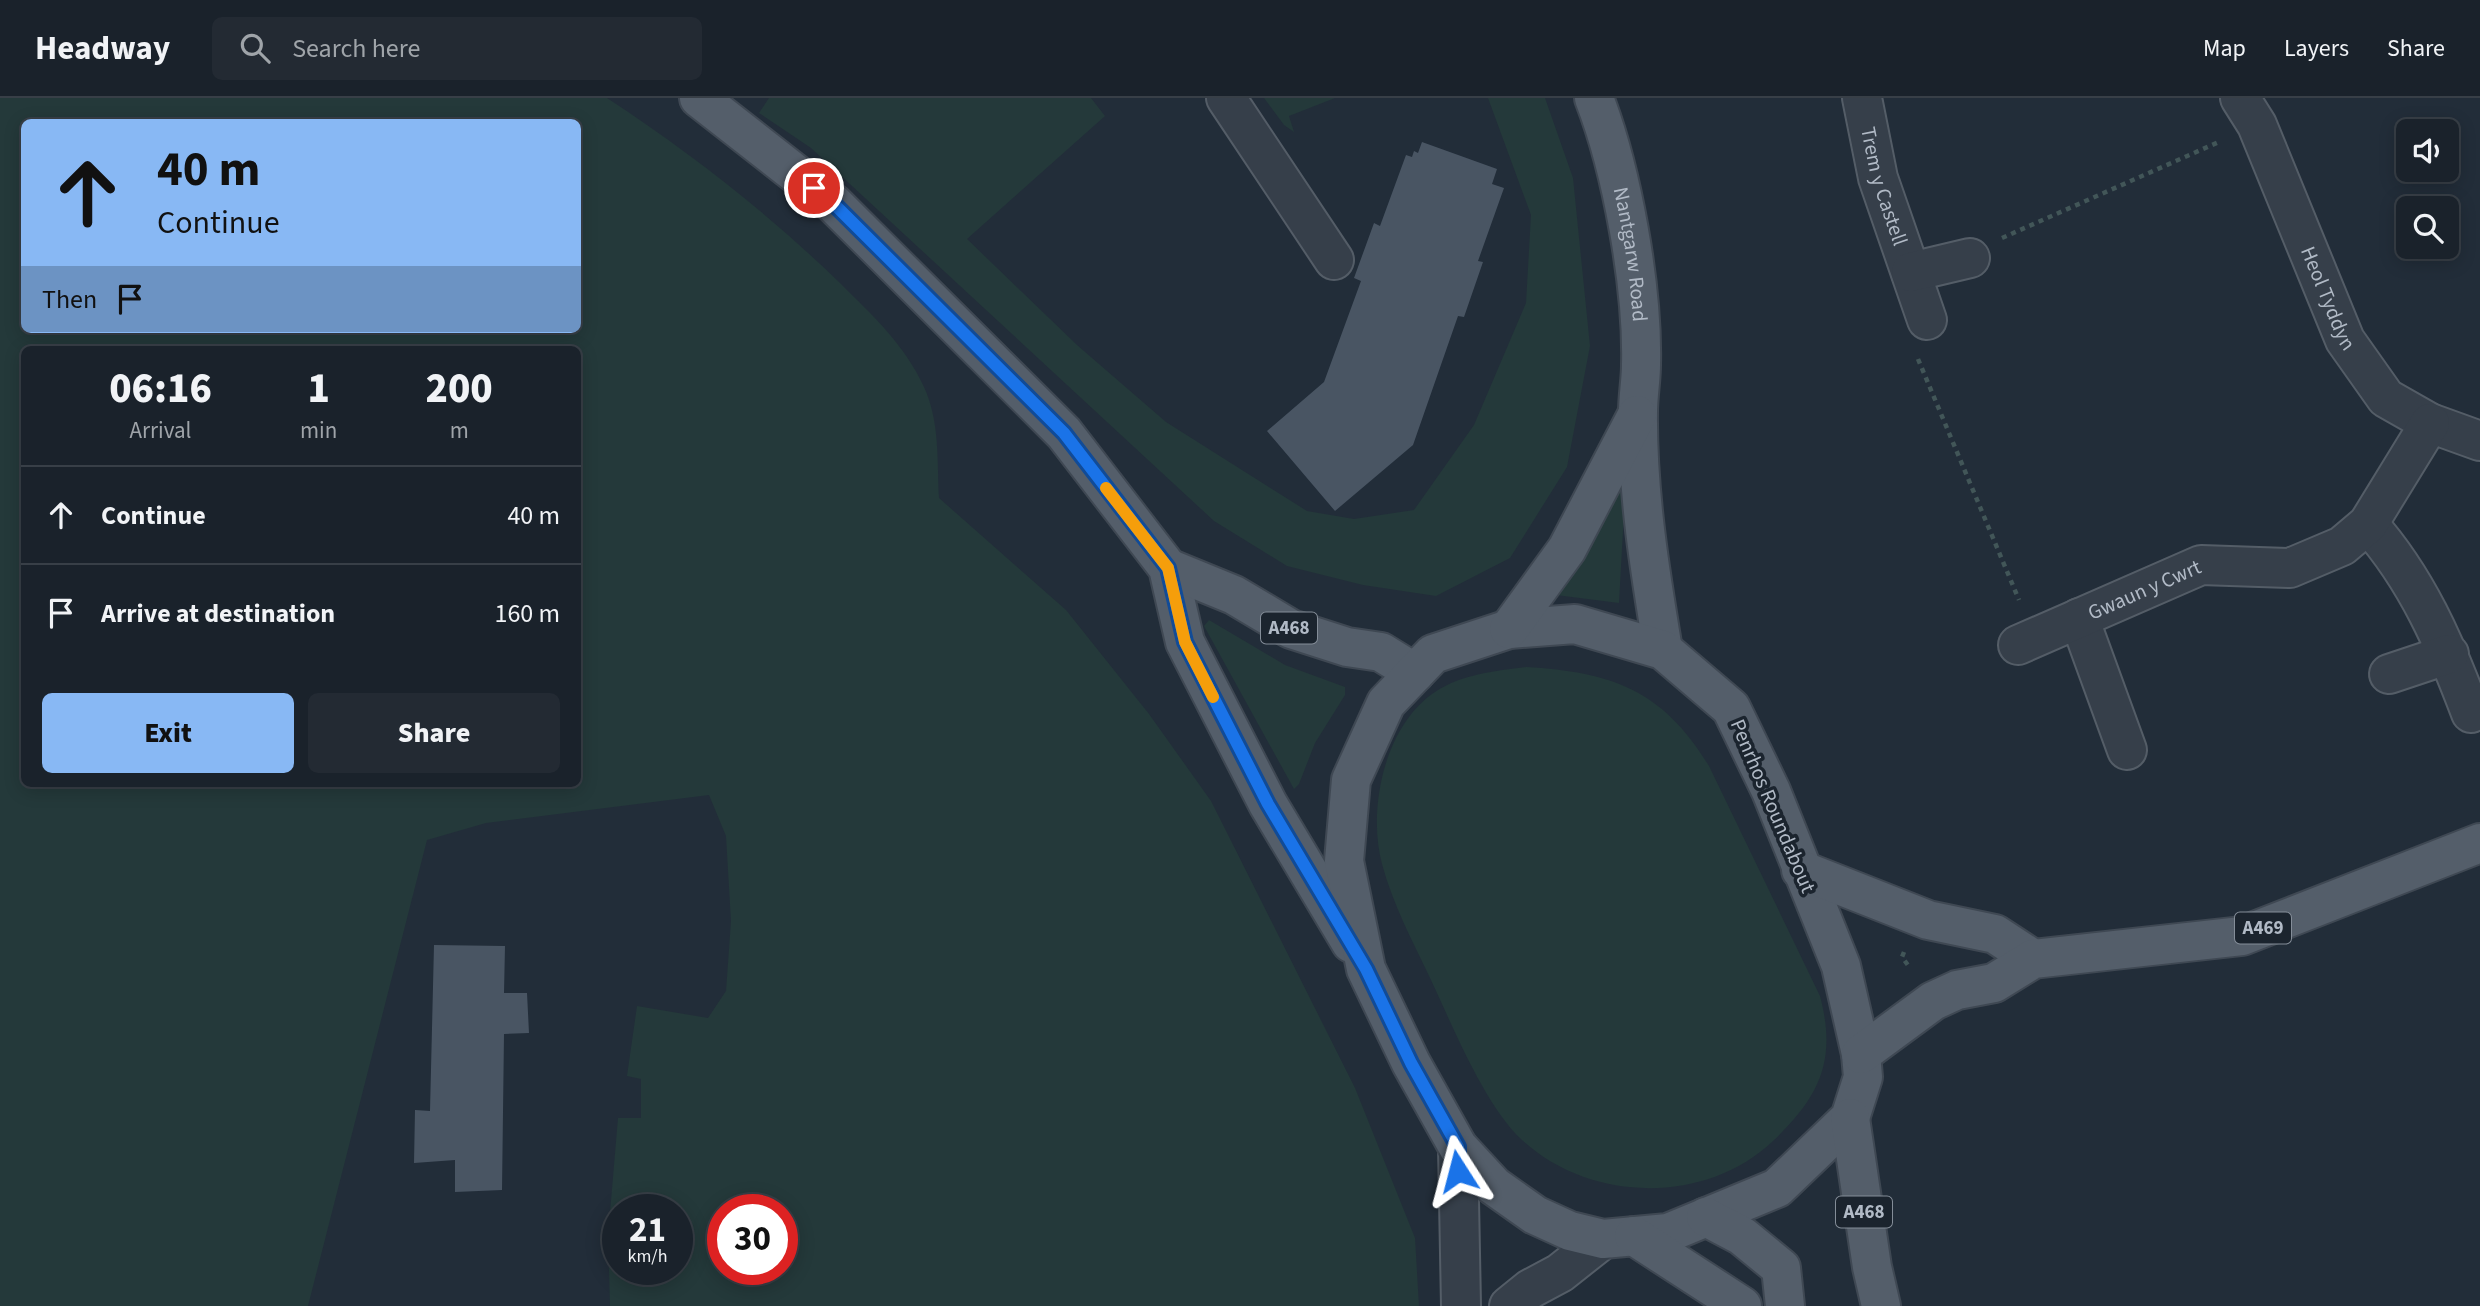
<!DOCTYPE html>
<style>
:root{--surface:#1a222b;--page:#232a33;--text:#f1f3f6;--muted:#9fa4a9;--line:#383f47;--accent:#88b8f4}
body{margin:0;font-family:"Source Sans 3",sans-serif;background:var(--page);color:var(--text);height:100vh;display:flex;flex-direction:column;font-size:26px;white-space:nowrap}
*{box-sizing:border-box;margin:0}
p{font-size:23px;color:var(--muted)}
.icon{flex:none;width:38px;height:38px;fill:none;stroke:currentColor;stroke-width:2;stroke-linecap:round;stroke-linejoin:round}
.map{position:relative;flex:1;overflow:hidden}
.sheet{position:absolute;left:21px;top:248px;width:560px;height:441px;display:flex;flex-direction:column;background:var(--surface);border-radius:10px;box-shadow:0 4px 18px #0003,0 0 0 2px var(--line)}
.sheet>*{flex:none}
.hud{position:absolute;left:21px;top:21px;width:560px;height:214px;border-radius:10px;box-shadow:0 4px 18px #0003,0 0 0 2px var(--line);background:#88b8f4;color:#111;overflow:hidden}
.controls{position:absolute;left:2396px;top:21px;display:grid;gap:14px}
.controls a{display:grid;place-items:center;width:63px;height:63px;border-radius:10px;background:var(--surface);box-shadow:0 4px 18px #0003,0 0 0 2px var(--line);font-size:35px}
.speed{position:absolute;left:602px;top:1096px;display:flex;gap:14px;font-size:35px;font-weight:700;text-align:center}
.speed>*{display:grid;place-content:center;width:91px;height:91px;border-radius:50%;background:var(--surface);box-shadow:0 4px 18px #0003,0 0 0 2px var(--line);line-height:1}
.speed small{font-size:18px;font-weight:400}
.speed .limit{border:10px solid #d22;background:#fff;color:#111}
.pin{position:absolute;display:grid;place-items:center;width:60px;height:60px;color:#fff;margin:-30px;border:4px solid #fff;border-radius:50%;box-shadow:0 2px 7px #0007}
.me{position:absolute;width:77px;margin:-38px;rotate:351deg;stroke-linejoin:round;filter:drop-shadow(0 0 5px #0008)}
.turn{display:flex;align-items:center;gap:24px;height:147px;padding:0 21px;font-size:32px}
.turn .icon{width:91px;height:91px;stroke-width:2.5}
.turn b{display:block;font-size:49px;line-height:60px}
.then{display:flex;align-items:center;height:66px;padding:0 21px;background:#0003;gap:14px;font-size:26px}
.eta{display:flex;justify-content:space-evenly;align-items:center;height:119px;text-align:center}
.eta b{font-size:42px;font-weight:800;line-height:49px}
.action{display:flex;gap:14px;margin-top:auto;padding:14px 21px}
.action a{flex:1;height:80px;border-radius:10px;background:var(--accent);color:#111;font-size:28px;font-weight:800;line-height:80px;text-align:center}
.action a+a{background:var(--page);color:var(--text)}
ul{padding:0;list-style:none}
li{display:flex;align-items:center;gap:21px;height:98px;padding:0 21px;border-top:2px solid var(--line)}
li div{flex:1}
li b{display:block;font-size:26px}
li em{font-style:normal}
header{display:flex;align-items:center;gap:42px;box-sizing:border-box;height:98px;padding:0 35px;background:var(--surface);border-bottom:2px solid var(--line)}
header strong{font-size:33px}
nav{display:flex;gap:38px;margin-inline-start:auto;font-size:24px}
.search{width:490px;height:63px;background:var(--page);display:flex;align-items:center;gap:18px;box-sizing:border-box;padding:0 24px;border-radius:10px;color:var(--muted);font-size:26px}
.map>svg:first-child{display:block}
.green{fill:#24393a;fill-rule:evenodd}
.building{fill:#495563}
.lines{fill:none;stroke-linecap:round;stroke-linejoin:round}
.minor-casing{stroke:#545d67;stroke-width:42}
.major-casing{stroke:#3f4853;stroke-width:42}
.path{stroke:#425658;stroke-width:4.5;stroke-dasharray:5 5;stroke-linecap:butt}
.minor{stroke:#363f4a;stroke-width:38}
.major{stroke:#545e6a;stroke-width:38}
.route-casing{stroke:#114b97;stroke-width:18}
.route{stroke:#1a73e8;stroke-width:12}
.slow{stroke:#f59e0b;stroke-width:12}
.labels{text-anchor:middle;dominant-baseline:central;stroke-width:7;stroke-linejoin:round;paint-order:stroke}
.shield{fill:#1b242e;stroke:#848d98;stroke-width:2}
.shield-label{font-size:19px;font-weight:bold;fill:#b1bac6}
.street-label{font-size:21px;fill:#b1bac6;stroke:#1b242e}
</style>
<header>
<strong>Headway</strong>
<div class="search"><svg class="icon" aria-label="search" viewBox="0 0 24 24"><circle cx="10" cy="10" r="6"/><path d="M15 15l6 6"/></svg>Search here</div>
<nav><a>Map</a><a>Layers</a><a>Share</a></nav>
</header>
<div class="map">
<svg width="2480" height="1208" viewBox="0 0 2480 1208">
<rect width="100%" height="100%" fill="#222d39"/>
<g class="green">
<path d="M0,0H607C691,55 769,116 841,186C873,218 905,247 924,289C940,324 937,362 939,400L1066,512L1149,616L1211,703L1355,990L1415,1140L1419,1208H610L608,1138L618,1020H641V981L627,978L637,908L708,920L726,893L731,823L726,738L709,697L486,725L427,742L308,1208H0ZM24,24H578V231H24ZM24,252H578V686H24ZM677,1111V1171H618V1111ZM782,1111V1171H723V1111Z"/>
<path d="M769,0H1091L1105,18L967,141L1077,247L1166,324L1307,413L1354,421L1414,412L1474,327L1526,205L1531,117L1488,0H1545L1573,80L1590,248L1567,369L1510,460L1436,498L1363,487L1287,468L1214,423L811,50L759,15Z"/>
<path d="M1264,0H1335L1289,18L1294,34L1284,27Z"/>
<path d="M1619,388L1623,389L1625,396L1619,505L1556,497Z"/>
<path d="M1209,522L1285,567L1345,589V597L1315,645L1299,686L1294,691L1204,528Z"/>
<path d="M1526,569C1612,574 1663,592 1709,668L1820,898C1837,962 1820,998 1773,1043C1706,1107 1590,1105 1522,1042C1485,1008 1453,929 1431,882C1413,844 1393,807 1382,766C1367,710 1385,627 1435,594C1462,576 1495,573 1526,569Z"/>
</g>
<g class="building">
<path d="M1422,44L1497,71L1492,86L1504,90L1478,163L1483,164L1464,219L1458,218L1413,347L1335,413L1267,333L1324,284L1361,183L1354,180L1374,125L1380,128L1406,57L1412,59L1414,53L1418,55Z"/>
<path d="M434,847L505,848L504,895H527L529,935L504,936L502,1092L455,1094V1062L414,1065L415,1012L430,1013Z"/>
</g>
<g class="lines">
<defs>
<g id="minor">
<path d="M1226,0L1334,162"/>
<path id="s1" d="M1862,0L1878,80L1927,222"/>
<path id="s2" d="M2240,0L2257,27L2345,242L2386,300L2430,325L2480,343"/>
<path d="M1911,174L1970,160"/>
<path d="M2368,426C2417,481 2445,546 2471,615"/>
<path d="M2079,520L2127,652"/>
<path id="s3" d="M2018,547L2201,467L2290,470L2342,448L2368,426L2430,325"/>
<path d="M2389,576L2449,556"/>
<path d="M1458,1049L1461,1208"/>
<path d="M1509,1208L1530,1191L1560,1175L1603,1141"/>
</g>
<g id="major">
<path d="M699,0L833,105L1064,335L1168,470L1185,544L1268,706L1351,845"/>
<path id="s4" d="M1594,0C1622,72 1643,189 1641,267C1641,282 1638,298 1638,314C1637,394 1650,474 1663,552"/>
<path d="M1168,470L1234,497L1291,531L1347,549L1381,554L1415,575"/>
<path d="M1575,526L1663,552L1731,610L1771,693L1841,868L1861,956L1863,979L1850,1020L1777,1090L1668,1135L1603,1141L1570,1133L1535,1117L1494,1088L1458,1049L1411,965L1366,871L1344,763L1351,682L1386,605L1433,556L1509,531Z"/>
<path d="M1509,531L1567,451L1637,317"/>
<path d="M1801,772L1928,822L1995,836L2033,861"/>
<path d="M1861,956L1933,903L1957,892L1994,885L2033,861L2242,838L2480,745"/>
<path d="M1850,1020L1872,1169L1881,1208"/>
<path d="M1706,1119L1742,1138L1781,1170L1785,1208"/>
<path d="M1634,1138L1742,1208"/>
</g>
</defs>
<use href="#minor" class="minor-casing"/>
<use href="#major" class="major-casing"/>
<g class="path">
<path d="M2002,140L2221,43"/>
<path d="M1918,261L2019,502"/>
<path d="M1904,854L1902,859L1910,870"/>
</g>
<use href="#minor" class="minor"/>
<use href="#major" class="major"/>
</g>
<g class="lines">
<defs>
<path id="route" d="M814,90L833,105L1064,335L1168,470L1185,544L1268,706L1366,871L1411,965L1458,1049V1073"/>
</defs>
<use href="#route" class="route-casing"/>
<use href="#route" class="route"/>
<path class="slow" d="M1106,390L1168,470L1185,544L1213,599"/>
</g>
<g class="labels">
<g class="shield">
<rect x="1261" y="514.5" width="56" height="31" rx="5"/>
<rect x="2235" y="814.5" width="56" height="31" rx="5"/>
<rect x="1836" y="1098.5" width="56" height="31" rx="5"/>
</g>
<g class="shield-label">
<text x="1289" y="530">A468</text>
<text x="2263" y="830">A469</text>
<text x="1864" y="1114">A468</text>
</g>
<g class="street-label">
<text stroke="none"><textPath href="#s1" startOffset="91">Trem y Castell</textPath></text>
<text stroke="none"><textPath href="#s4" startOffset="161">Nantgarw Road</textPath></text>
<text stroke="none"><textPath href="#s2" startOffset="219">Heol Tyddyn</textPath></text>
<text stroke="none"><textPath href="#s3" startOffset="138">Gwaun y Cwrt</textPath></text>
<text transform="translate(1773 708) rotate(67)">Penrhos Roundabout</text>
</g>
</g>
</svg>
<div class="controls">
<a><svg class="icon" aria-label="sound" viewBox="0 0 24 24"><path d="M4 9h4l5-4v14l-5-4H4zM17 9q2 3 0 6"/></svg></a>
<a><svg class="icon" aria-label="search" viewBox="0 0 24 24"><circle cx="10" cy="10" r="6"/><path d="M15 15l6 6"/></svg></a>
</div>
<div class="speed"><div>21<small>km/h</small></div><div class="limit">30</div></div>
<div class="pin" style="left:814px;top:90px;background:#d93025"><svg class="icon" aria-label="arrive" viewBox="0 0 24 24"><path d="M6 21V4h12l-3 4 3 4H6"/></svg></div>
<svg class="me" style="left:1458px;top:1073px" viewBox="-20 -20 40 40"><path d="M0-17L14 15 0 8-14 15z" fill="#1a73e8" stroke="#fff" stroke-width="4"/></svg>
<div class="hud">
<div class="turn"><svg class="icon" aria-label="ahead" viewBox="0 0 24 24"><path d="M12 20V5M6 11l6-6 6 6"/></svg><div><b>40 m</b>Continue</div></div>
<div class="then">Then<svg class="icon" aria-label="arrive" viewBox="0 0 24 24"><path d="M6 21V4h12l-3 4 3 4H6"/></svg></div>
</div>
<section class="sheet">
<div class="eta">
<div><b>06:16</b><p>Arrival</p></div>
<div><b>1</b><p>min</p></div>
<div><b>200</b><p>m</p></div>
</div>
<ul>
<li><svg class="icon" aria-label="ahead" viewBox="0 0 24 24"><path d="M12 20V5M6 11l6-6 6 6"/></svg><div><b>Continue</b></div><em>40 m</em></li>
<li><svg class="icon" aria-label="arrive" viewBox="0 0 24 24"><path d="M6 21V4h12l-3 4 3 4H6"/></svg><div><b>Arrive at destination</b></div><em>160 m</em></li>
</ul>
<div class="action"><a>Exit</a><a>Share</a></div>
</section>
</div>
